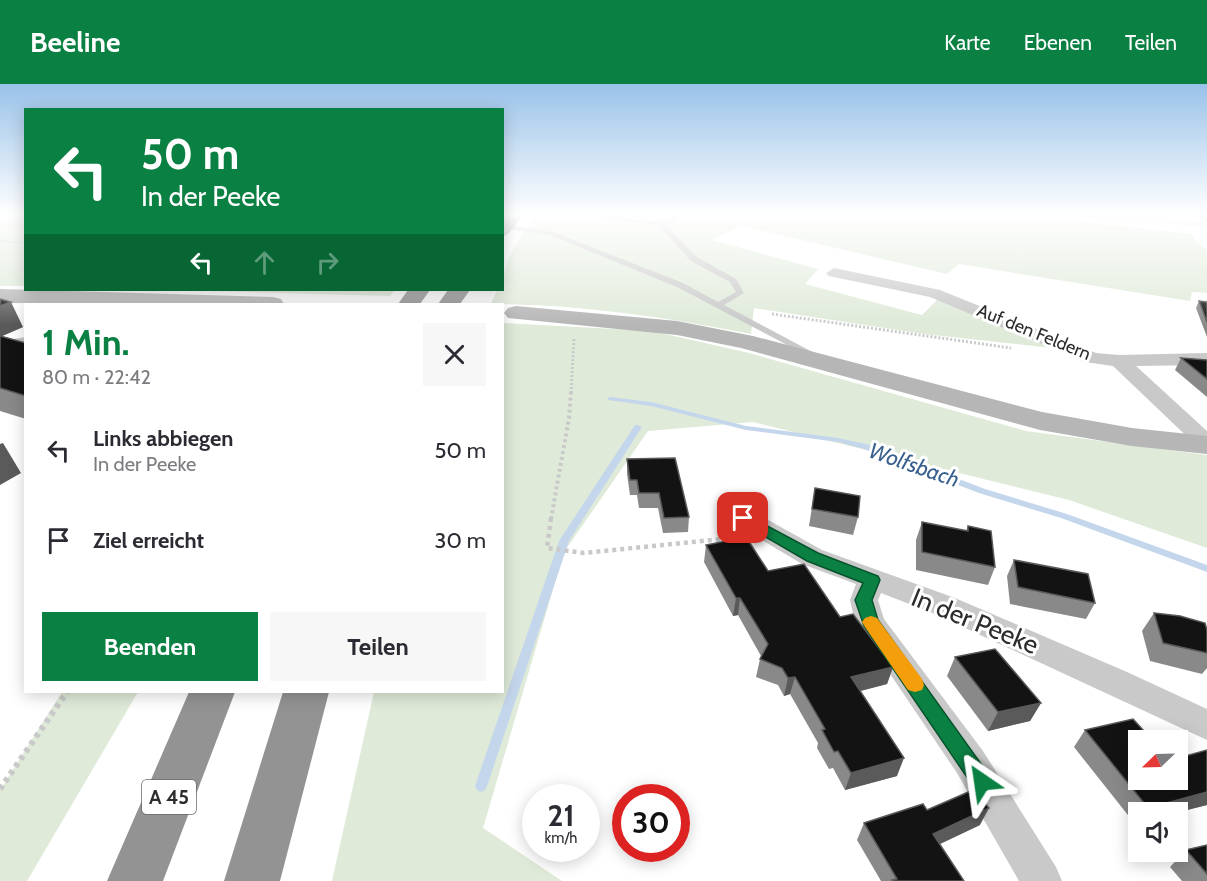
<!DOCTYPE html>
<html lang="de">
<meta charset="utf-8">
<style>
:root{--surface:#fff;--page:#f7f7f7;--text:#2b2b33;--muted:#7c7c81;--accent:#0b8043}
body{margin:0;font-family:Cabin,sans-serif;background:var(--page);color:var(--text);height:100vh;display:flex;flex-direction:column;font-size:22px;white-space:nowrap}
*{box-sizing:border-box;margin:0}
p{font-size:20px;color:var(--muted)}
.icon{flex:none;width:33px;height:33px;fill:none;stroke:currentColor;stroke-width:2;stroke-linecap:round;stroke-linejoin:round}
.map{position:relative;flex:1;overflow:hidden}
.sheet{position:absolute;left:24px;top:219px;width:480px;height:390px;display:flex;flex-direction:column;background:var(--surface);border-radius:0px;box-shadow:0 3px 15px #0003}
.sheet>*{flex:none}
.top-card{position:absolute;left:24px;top:24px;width:480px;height:183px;border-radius:0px;box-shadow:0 3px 15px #0003;background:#0b8043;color:#fff;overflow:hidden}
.needle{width:39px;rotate:247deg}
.buttons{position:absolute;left:1128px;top:646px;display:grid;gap:12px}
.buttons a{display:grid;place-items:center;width:60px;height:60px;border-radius:0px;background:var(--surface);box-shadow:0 3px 15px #0003;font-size:30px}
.speed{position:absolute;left:522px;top:700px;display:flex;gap:12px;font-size:30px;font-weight:700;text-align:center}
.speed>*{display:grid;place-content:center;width:78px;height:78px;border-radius:50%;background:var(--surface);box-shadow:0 3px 15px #0003;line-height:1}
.speed small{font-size:15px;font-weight:400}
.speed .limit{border:9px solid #d22;background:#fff;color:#111}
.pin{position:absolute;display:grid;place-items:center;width:51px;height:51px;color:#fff;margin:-26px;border-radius:12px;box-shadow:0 3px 9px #0006}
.me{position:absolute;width:66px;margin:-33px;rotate:328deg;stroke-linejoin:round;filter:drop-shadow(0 0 4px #0008)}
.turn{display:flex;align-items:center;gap:21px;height:126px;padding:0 18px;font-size:27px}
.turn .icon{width:78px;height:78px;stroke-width:2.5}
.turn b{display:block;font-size:42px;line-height:51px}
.lanes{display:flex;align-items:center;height:57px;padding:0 18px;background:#0003;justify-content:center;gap:30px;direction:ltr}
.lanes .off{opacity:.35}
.round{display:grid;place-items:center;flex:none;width:63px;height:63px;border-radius:0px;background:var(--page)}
.head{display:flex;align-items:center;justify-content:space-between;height:102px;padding:0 18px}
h1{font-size:36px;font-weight:800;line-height:45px;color:var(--accent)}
.button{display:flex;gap:12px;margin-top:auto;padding:12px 18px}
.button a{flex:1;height:69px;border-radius:0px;background:var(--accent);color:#fff;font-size:24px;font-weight:800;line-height:69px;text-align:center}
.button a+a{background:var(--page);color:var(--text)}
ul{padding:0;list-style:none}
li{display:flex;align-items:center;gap:18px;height:90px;padding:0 18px}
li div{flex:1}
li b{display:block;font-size:22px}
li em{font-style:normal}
header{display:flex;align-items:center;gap:36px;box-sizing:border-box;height:84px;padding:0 30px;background:var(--accent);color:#fff}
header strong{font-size:28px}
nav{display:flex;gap:33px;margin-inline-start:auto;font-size:21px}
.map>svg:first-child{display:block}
.green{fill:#dfead9}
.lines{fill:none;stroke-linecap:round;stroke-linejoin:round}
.stream{fill:#c4d6eb;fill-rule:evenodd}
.path-far4{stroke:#c9c9c9;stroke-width:2;stroke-dasharray:1.5 1.5;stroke-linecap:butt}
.path-far3{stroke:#c9c9c9;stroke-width:3;stroke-dasharray:2 2;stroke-linecap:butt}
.path-far2{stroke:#c9c9c9;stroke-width:4;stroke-dasharray:3 3;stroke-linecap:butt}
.path-far1{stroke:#c9c9c9;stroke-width:4.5;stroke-dasharray:4 4;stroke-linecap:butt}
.path{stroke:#c9c9c9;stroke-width:6;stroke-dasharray:4.5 4.5;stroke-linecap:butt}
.service{fill:#c9c9c9;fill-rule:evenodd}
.minor{fill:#c9c9c9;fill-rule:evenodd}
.secondary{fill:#b6b6b6;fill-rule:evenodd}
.motorway{fill:#939393;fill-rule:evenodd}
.motorway-bridge{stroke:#939393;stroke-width:20}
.wall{fill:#898989}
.shaded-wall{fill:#5a5a5a}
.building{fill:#131313;stroke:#5a5a5a;stroke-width:1.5}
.route{fill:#0b8043;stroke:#07532c;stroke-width:1.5}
.slow{fill:#f59e0b}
.labels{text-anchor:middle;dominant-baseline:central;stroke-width:6;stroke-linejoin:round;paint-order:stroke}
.far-street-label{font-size:18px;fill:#2c2c2c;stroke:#fff}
.shield{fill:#fff;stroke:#6b6b6b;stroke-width:1.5}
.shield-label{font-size:20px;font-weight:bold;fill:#2c2c2c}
.water-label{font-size:22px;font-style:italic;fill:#39608f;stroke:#fff}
.near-street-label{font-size:26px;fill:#2c2c2c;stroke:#fff}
</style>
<header>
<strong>Beeline</strong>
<nav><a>Karte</a><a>Ebenen</a><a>Teilen</a></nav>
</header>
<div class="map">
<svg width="1207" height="797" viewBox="0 0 1207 797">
<rect width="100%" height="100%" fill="#fff"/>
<g class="green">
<rect x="0" y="129" width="25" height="73"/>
<path d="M539,129H1005L1192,150L1195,157L1207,166V209L1192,208L1190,217L959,180L947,190L742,142L712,156L818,185L805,200L922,231L939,214L1070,266L924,250L754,224L751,250C666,233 577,220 491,220L497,206H502C502,177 521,150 539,129Z"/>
<path d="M1033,129H1157L1189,138L1205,137L1207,143Z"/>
<path d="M173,206H395L390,212Z"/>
<path d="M503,239L652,247L749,269L1026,347L1207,371V464L1069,416L753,338L648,347L564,468L483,744L562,797H332L374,608H502Z"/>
<path d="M62,608H138L27,797H0V706Z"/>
</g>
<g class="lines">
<g class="stream">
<path d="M1158,129H1167V130L1165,131Z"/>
<path d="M610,313L651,318L746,342L838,354L870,361L985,405L1067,430L1207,481V488L1061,434L979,409L864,365L838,358L746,346L651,322L608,316V314Z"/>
<path d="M635,341H638L642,343L569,457L487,702L485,706L481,708L477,706L475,702L559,457Z"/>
</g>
<path class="path-far4" d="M0,157L26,159"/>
<g class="path-far3">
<path d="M772,230L1011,264"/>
<path d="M571,309L574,254"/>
</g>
<path class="path-far2" d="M551,435L569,334L571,307"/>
<path class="path-far1" d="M551,434L547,464L584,469L732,454"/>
<path class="path" d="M0,705L67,608"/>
<g class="service">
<path d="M578,129C606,129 647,142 672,135V129H678L677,137L665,141L697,173L736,195L744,209L724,221L820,272L815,275L812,274L677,203L550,151L502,144V140L553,148L683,199L718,218L736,208L730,198L691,177L659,142Z"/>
<path d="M26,253V259L0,263V257Z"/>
</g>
<g class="minor">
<path d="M834,184L940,206L1096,269L1119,271L1207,269V281L1136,282L1207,347V366L1199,364L1113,282L1085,278L930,213L829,192L826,189Z"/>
<path d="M743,425L752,427L822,466L955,514L1127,588L1207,625V656L935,530L881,509L878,516L884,535L983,667L1056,783L1062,797H1019L957,689L855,538L850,516L856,500L802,480L734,439L730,433L734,427Z"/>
</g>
<g class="secondary">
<path d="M1190,129H1207V138Z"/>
<path d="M0,205L273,213L281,215L284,220L0,219Z"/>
<path d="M516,222L677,237L753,252L1042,328L1132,344L1207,352V370L1132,362L1040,346L741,264L677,251L508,234L504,229L508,224Z"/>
</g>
<g class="motorway">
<path d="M408,206H430L420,220H398Z"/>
<path d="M448,206H470L460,220H438Z"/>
<path d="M189,608H235L163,797H107Z"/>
<path d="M283,608H329L280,797H224Z"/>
</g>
<path class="motorway-bridge" d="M502,142L512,129"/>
</g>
<g class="wall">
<path d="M0,215L23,243L2,252L26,259V335L0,327Z"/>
<path d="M1199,217L1207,218V253L1196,224Z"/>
<path d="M1181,274L1207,276V313L1175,286Z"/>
<path d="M627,375L689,433L688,448L663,449L658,424H639L637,411H630L627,390Z"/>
<path d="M815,404L858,433L853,451L809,442Z"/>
<path d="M922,438L966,447L968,442L995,483L988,501L916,486V456Z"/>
<path d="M706,461L768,487L840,533L893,583L887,600L860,607L897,692L845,706L833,684L829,685L817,664L818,659L790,610L784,612L778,601L756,593L760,575L761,572L738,531L733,532L704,478Z"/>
<path d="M1014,476L1095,519L1086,535L1010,520L1007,492Z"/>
<path d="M1154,529L1207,546V584L1202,590L1150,577L1142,547Z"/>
<path d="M955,573L1041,619L1030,637L988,647L947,592Z"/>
<path d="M1085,646L1138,696L1207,666V721L1175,729H1138V739L1135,740L1074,663Z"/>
<path d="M927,726L980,741L940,760L964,797H881L857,756L864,739Z"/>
<path d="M1207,761V797H1182L1170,783L1186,766Z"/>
</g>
<g class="shaded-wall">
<path d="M11,218L23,243L0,253V222Z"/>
<path d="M3,359L21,389L0,401V360Z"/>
<path d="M736,514H740L738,531L733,532Z"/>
<path d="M893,583L887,600L845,611L851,593Z"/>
<path d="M795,593L790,610L784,612L788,594Z"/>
<path d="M1041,619L1030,637L988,647L998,628Z"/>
<path d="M904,674L897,692L845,706L851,689Z"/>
<path d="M1207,708V721L1175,729H1144L1148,724Z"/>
<path d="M989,724L980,741L925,767L933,750Z"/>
</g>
<g class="building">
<path d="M0,215L11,218L0,222Z"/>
<path d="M1199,217L1207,218V238Z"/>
<path d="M0,252L26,259V312L0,304Z"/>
<path d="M1181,274L1207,276V295Z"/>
<path d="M675,374L689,433L664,434L659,409H639L637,396H630L627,375Z"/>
<path d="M815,404L860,412L858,433L812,425Z"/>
<path d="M922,438L968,447V442L991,447L995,483L922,468Z"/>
<path d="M746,453L768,487L804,480L840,533L853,530L893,583L851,593L904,674L851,689L838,667L834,668L822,646L825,645L795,593L788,594L782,584L760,575L768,560L740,514H736L706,461Z"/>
<path d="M1014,476L1088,490L1095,519L1018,503Z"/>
<path d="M1154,529L1180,532L1205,539L1207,546V569L1163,559Z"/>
<path d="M995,565L1041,619L998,628L955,573Z"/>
<path d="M1133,635L1153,657H1138V696H1178V674L1207,666V708L1148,724L1085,646Z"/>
<path d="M973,706L989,724L933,750L964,797H893L892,796L897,795L864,739L923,720L927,726Z"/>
<path d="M1207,761V790L1186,766Z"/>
</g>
<linearGradient id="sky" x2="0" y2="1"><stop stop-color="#99c2e9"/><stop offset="0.54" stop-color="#fff"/><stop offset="1" stop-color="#fff" stop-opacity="0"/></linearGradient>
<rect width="1207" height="241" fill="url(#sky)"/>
<path class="route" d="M743,429L818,469L878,492L880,496L872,516L878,536L989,691L992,698L989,705L982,708L975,705L864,542L855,516L863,499L807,477L738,437L736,434Z"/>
<path class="slow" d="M871,532L877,534L922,595L924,601L922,606L915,608L908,606L865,543L862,538L865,534Z"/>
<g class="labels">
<g class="far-street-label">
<text transform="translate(1034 248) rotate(22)">Auf den Feldern</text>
</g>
<rect class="shield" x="142" y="696" width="54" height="34" rx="4.5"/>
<g class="shield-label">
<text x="169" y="713">A 45</text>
</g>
<g class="water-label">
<text transform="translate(914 381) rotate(19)">Wolfsbach</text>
</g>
<g class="near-street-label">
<text transform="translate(975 537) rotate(22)">In der Peeke</text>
</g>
</g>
</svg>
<div class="buttons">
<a><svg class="needle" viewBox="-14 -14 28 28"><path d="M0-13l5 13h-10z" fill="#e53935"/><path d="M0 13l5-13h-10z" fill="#7c7c81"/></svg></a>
<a><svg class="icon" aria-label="sound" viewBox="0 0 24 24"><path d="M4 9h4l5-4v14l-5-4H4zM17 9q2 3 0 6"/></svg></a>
</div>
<div class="speed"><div>21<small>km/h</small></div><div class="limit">30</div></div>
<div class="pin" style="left:743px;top:434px;background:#d93025"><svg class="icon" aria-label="arrive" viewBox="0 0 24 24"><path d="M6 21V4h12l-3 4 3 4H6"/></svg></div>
<svg class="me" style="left:982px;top:698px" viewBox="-20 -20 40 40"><path d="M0-17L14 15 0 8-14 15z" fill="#0b8043" stroke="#fff" stroke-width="4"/></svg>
<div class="top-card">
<div class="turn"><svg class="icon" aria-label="left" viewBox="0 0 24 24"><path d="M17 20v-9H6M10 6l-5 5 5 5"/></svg><div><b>50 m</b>In der Peeke</div></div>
<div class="lanes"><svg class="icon" aria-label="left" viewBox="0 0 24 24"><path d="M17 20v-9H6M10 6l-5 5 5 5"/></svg><svg class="icon off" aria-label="ahead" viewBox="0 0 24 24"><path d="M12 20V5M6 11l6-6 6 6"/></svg><svg class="icon off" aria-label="right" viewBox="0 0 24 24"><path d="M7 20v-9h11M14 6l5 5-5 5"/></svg></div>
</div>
<section class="sheet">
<div class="head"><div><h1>1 Min.</h1><p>80 m · 22:42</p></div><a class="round"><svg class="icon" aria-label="close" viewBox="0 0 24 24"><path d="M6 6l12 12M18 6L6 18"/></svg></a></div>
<ul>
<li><svg class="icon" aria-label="left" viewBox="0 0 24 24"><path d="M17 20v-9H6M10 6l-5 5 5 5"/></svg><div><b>Links abbiegen</b><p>In der Peeke</p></div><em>50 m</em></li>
<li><svg class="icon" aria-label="arrive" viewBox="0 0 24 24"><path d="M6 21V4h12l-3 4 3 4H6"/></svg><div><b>Ziel erreicht</b></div><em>30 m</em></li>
</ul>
<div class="button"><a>Beenden</a><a>Teilen</a></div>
</section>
</div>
